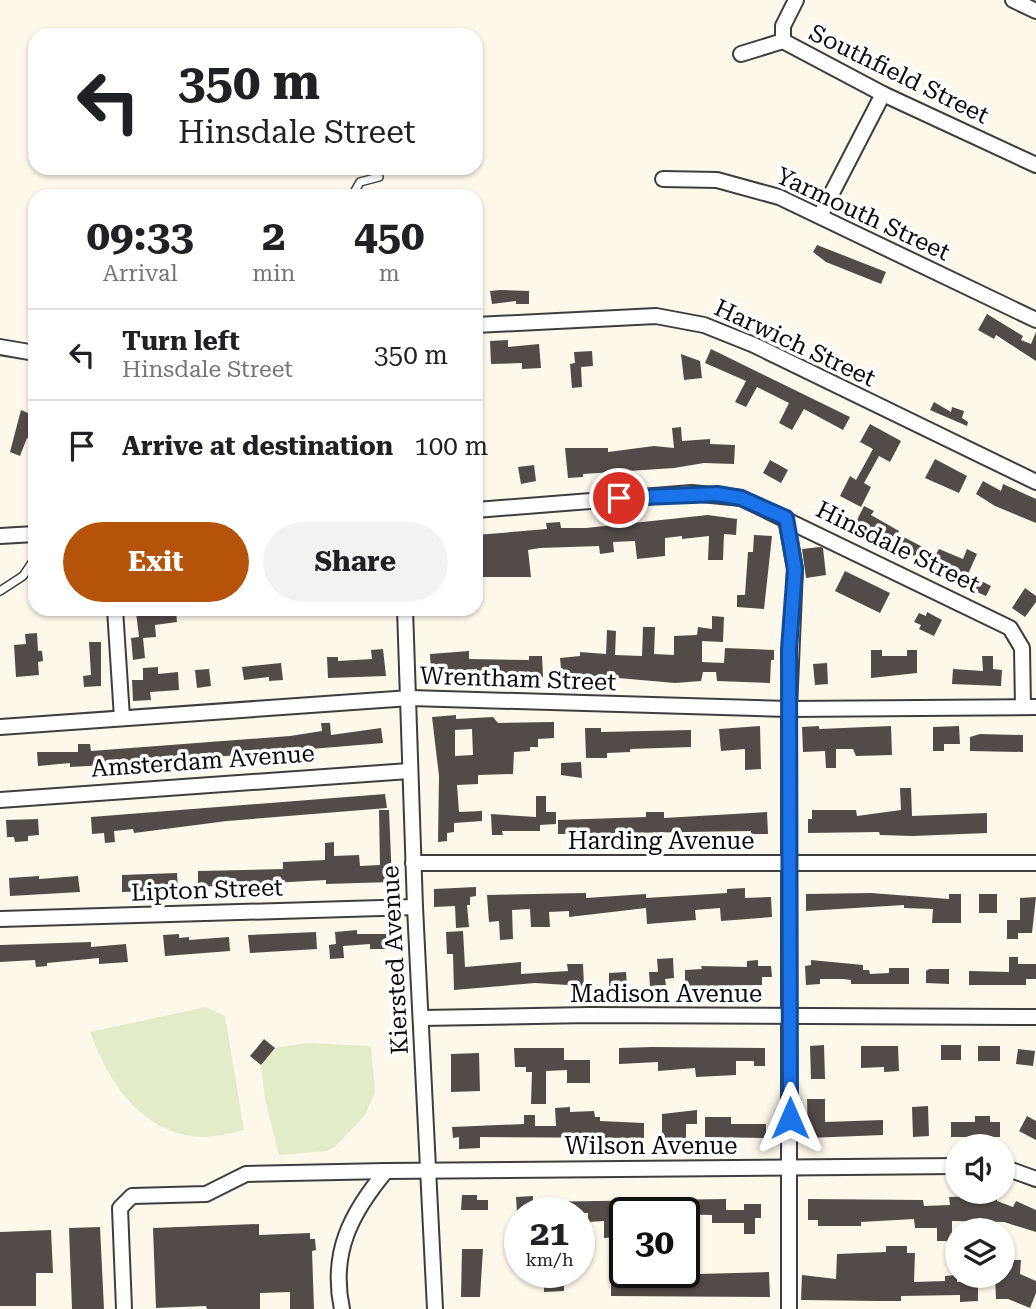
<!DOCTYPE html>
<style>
:root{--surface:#fff;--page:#f2f2f2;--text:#202124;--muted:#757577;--line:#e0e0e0;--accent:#b45309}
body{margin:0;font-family:"Roboto Serif",serif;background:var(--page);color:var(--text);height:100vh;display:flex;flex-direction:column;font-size:26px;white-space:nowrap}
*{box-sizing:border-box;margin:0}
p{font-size:23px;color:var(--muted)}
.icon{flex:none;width:38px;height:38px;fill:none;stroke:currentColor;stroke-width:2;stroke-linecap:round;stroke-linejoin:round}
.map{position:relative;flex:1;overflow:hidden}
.panel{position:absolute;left:28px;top:189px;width:455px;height:427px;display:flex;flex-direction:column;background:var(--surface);border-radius:21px;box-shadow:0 2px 5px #0004}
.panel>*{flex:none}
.top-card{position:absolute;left:28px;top:28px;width:455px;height:147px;border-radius:21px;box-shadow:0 2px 5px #0004;background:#fff;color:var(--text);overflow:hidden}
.tools{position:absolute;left:945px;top:1134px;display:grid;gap:14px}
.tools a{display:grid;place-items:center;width:70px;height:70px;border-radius:50%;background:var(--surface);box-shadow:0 2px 5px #0004;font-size:35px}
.speed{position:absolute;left:504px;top:1197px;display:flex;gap:14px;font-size:35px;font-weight:700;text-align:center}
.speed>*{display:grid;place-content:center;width:91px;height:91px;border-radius:50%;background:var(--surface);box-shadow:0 2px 5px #0004;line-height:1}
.speed small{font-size:18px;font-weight:400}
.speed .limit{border:4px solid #111;border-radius:10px;background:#fff;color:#111}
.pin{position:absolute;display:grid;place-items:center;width:60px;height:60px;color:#fff;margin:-30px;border:4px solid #fff;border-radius:50%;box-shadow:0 2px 7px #0007}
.me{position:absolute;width:77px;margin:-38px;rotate:0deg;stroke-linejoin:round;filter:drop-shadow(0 0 5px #0008)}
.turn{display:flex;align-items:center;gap:24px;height:147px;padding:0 35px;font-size:32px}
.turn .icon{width:91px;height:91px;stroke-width:2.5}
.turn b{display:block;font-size:49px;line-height:60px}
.eta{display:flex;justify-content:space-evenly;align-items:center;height:119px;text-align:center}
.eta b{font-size:42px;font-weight:700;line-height:49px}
.action{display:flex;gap:14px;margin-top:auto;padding:14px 35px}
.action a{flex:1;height:80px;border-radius:42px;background:var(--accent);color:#fff;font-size:28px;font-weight:700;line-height:80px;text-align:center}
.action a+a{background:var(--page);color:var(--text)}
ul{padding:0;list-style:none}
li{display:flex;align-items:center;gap:21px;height:91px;padding:0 35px;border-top:2px solid var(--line)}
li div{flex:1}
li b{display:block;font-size:26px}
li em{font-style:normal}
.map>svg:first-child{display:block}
.pitch{fill:#e2ecc8}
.building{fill:#524b48;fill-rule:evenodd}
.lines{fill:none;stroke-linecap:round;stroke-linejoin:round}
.service-casing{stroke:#3e3e3e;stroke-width:10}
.minor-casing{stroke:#3e3e3e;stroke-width:18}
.service{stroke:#fff;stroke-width:7}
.minor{stroke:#fff;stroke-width:14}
.route-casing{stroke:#114b97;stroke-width:18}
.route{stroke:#1a73e8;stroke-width:12}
.labels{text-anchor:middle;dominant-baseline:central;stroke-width:7;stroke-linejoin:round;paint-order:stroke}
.street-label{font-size:24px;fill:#0b0b0b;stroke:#fff}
</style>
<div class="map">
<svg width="1036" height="1309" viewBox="0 0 1036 1309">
<rect width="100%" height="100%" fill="#fef8ea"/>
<g class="pitch">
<path d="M206,1007L225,1016L244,1130C227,1134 209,1139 191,1136C137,1128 107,1078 90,1032Z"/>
<path d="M307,1043L371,1046L375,1092L365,1115L336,1146L327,1151L279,1155L265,1099L261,1065L275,1048Z"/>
</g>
<g class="building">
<path d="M817,245L886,272L881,284L826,262L813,252Z"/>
<path d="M500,290L529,291V304H516V301L492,304L490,291Z"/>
<path d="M987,314L1023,336L1021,340L1031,344L1036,332V361L996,335L994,339L978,330Z"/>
<path d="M508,340V347L539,344L541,368L522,369V363L491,364L490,341Z"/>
<path d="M711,349L850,417L843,430L804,409L792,430L779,423L789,403L757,387L746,407L735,402L746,381L705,363Z"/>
<path d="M592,351L593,366L581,367L582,387L572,388L570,364L575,363L574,352Z"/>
<path d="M681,354L700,361L702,378L684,380Z"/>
<path d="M934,402L951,412L952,407L964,411L962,418L968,422L967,426L930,410Z"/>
<path d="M21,410L35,416V441L27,438L20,456L10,452Z"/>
<path d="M870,424L901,441L890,462L879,456L864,483L871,487L861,507L840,496L850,476L856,480L873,449L860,442Z"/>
<path d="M681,427L682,441L710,439V444L735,445L734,464L704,463L674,468L583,474V477L568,478L565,448H608V452L654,446L674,448L672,428Z"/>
<path d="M935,459L967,476L959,493L925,478Z"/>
<path d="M770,460L788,470L781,483L763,473Z"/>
<path d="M534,465L536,481L521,484L518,467Z"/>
<path d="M983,481L1001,491L1003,484L1036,499V523L995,506L976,494Z"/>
<path d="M864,506L874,511L871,515L899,531L898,534L936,554L939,549L963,559L967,549L977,554L968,574L991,586L986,596L929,571L932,565L892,545L888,551L852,530Z"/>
<path d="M708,515L737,519L736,535L724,534L723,560H708L709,536L682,539V536L665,538V556L637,559L635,541L613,542L614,552L600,554L599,546L540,548L528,550L531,577H476V535L547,529L546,523L560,522L561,528H586Z"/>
<path d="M754,535L772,536L764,609L737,607V595H745L748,552H753Z"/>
<path d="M820,547L823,548L826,575L806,578L802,549Z"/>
<path d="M845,571L890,593L880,613L835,591Z"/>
<path d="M1025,588L1036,596V602L1025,617L1012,608Z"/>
<path d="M151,611V615L176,611L177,622L155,625L156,637L143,638L145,658L133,660L131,638L139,637L136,612Z"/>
<path d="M927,612L942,620L934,636L919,629L921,625L914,622L919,613L926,616Z"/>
<path d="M712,616L724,617L723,642L702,641V662L724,663L725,648L774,650V660H771L770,683L717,681L716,672H703L701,681L675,683L573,674L574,678L562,679L560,658L580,656V652L606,654L607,630L616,631L615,655L642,656L643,627H655L654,654L674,655V636L697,635L698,627L712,629Z"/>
<path d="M37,633L38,651H42L43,661L38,662L39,675L16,677L14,645L26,644L25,634Z"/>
<path d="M89,642H101V686L84,687L83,676L91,675Z"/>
<path d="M383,649L386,676L328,678L327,657H338V661L372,659L371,650Z"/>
<path d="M871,650H882V656H907V650H917V673L871,678Z"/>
<path d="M469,651V659L529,660V656H542L543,677L477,674V669L431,673L430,654Z"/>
<path d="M982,656H993V669L1002,670L1001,686L952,684L953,669L983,671Z"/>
<path d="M281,663L283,680L269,681V677L244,680L242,667Z"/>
<path d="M827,663L828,684L815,685L813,664Z"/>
<path d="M158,667V674L178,672L179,690L150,692L151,700L133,701L132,680H143V668Z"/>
<path d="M209,669L211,686L197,688L195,670Z"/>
<path d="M456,715V719L493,717L498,723L554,722V738L538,739V747H530V751L514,752L513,774L478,775V784L457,785L459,812L482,811V821L454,823V832L447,833V841L438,842L439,776L432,717ZM472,729L473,755L455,756V730Z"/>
<path d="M321,723H330L331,735L381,728L383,743L143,763L70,767V763L38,766L37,752H78V744H90L91,751L290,736L322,731Z"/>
<path d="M760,726L761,769L745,770V749L721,751L719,729Z"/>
<path d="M819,726V729L891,726L892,755L856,756L853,749H836V768H826L825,751L803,752L802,727Z"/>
<path d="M959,726L960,744H944V751H933V727Z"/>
<path d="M585,728H601V732L691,730V747L630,749V752L607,753V758H586Z"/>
<path d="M980,734L1023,735V752L970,751V737Z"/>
<path d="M581,762L582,778L561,775V763Z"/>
<path d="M900,788H911L912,816L987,813V833L913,836L880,835L879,832L808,833V819H812V810H856L857,816L901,810Z"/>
<path d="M385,794L387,808L227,821L134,833L133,829L114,831L115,842L105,843L104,833L92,834L91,817Z"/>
<path d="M536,796H546V812H556V824L540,825V831H502L503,835H492L491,814L536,817Z"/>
<path d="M379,810H389L392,882L326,884V880L198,887V871L283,869V862L325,860V843L334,842V856L359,855L360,866L380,865Z"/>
<path d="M646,812H664V818L767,812L768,834H751V831L558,834V820L646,817Z"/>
<path d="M38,819L39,835L28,836V841L15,842L14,837H7L6,820Z"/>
<path d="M177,873L178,890L122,892V875Z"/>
<path d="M39,876V879L78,876L80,892L10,896L9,878Z"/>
<path d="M476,887V896L470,897V905H467L469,927L456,928L455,906L434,907V889Z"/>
<path d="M745,888V898L771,897L772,917L721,921L720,908L695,910L696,920L647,924L646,908L569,917V911L549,912L550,927H531L530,909L512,910L513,939L500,940L499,921L489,922L487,895L586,893V898L646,894V898L727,893V889Z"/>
<path d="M871,893L949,899V894H961V923H932L933,909L904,908V905L806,911V894Z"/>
<rect x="979" y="894" width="18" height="19"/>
<path d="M1036,897L1032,933H1018V939H1007V920H1020V898Z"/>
<path d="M357,930V934H394V949H370V944L343,946L344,958L330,959L329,945L336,944L335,932Z"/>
<path d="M463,931L465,967L521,962V974L568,971L567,964H583L584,986L535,983L454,990L453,954H447L446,932Z"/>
<path d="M316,932L317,949L250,953L248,935Z"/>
<path d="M179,934V938L189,937V940L229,937L230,951L165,956L163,935Z"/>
<path d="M91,942V947L126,944L128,962L99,964V958L47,963V966L36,967L35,960L0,962V945Z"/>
<path d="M1009,957H1018V964H1036V979H1026V985H969V971L1009,972Z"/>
<path d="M673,958L674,978L665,979L666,985L650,986L649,972H658L657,959Z"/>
<path d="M758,960V966H771L772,977H762V985L685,986V970L702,969L701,966L747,967V961Z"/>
<path d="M811,960L863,965V970H869L870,974L889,973V968H909V984H851V980L843,979H820V984L806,985L805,966L811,965Z"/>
<path d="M929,969H949V984L926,983V971Z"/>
<path d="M626,972L627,986L609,987V973Z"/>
<path d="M264,1039L275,1048L261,1065L250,1056Z"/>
<path d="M824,1045L825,1079H811L810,1046Z"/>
<rect x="941" y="1045" width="20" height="15"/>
<path d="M861,1046H898L899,1071L884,1072V1067L861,1068Z"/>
<rect x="978" y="1046" width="22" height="15"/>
<path d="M652,1047L765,1048V1066H754V1061H736V1075L696,1077L695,1068L658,1071V1062L619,1064V1048Z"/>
<path d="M514,1048H564V1060H590V1083H567V1070L546,1071V1104H531L532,1072H526V1067H515Z"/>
<path d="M1018,1049L1035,1051L1033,1066L1016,1064Z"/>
<path d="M479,1053L480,1091L451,1092V1054Z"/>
<path d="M807,1099H825V1122L883,1120V1135L808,1138Z"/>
<path d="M928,1106L929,1136L913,1137L912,1107Z"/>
<path d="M570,1107V1112L594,1111L595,1117H600V1121L644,1123V1138L480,1137V1148L459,1149V1137L453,1138L452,1127L524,1124V1115H535V1126H556L555,1108Z"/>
<path d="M697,1110V1124H686V1139H662V1114Z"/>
<path d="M975,1116H990V1122H1000V1137H951V1122H975Z"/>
<path d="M1027,1116L1036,1121V1140L1019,1131Z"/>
<path d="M705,1117H731V1124H766V1138L705,1137Z"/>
<path d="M462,1195H477V1200H488V1210H461Z"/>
<path d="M533,1196V1202L726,1199V1210H744V1204H761V1218H755V1234H744V1223H712V1215L625,1213L617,1215V1237L604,1238V1221L588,1222V1213H517L516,1197Z"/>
<path d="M997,1196V1201L1013,1207L1016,1201L1036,1210V1232L1004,1222L952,1221V1241H937V1228H915L914,1219L861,1222V1226H818V1220H808V1199L923,1200L924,1206L950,1205L949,1197Z"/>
<path d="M259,1224V1235L310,1233V1239H315L316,1250L312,1251L314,1309H290V1292L260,1293V1309H207L206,1306L156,1308L153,1228Z"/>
<path d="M100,1227L104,1309H72L69,1228Z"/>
<path d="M51,1230L53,1273H36V1306H0V1232Z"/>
<path d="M886,1246H907V1253H915L914,1282L945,1281V1276L957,1275V1282H978V1301L960,1302V1295L901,1296V1301H879L801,1300L802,1275L836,1279L837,1254L886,1252Z"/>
<path d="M462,1249H483L480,1297H461Z"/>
<path d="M1003,1260H1021L1020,1274L1036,1281V1293L1030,1308L1008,1299H996L995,1276H1003Z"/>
<path d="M534,1272H544L545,1276L564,1275V1291L544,1292V1285H534Z"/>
<path d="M769,1272L770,1297L611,1296V1278H624V1285H666L665,1273H675V1285L697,1284V1274Z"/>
</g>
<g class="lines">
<defs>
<g id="service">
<path d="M352,196L360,182L379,177"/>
<path d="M0,591L23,576L35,558"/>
</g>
<g id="minor">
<path d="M1013,0L1036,11"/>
<path d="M783,41L883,94L1036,165"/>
<path d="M783,41V26L796,0"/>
<path d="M741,54L783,41"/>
<path d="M663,179L717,180L779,197L1036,320"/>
<path d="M820,216L883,94"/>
<path d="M476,325L656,316L704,325L754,345L1036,482"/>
<path d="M0,347L35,353"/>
<path d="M476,510L692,493L741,498L1010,628L1022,648L1023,707"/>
<path d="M786,518L795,569L789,709V1309"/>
<path d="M0,536L35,534"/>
<path d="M115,609L122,718"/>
<path d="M405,609L415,907L435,1309"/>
<path d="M0,727L410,698L789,709L1036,707"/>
<path d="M0,800L409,771"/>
<path d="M413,863H1036"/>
<path d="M0,919L415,907"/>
<path d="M421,1018L589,1015L1036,1017"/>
<path d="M1003,1167L1036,1179"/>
<path d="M124,1309L120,1208L132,1196L206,1194L246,1174L386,1171"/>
<path d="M342,1309C330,1253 351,1213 386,1171L957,1166"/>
</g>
</defs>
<use href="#service" class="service-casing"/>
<use href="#minor" class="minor-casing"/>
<use href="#service" class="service"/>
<use href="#minor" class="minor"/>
</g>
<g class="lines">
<defs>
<path id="route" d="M619,498L717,494L741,498L786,518L795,569L789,649L790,1118"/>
</defs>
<use href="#route" class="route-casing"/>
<use href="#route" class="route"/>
</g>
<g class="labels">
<g class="street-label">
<text transform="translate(899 74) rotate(26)">Southfield Street</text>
<text transform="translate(863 214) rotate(25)">Yarmouth Street</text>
<text transform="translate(795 343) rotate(25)">Harwich Street</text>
<text transform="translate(898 547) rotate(26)">Hinsdale Street</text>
<text transform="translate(518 679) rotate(2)">Wrentham Street</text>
<text transform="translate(203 761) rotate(-4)">Amsterdam Avenue</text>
<text x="661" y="841">Harding Avenue</text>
<text transform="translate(207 890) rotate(-2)">Lipton Street</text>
<text transform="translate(395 960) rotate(-93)">Kiersted Avenue</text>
<text x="666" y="994">Madison Avenue</text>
<text x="651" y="1146">Wilson Avenue</text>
</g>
</g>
</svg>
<div class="tools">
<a><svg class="icon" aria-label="sound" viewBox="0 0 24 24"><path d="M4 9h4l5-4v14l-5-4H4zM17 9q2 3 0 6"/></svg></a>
<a><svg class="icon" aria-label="layers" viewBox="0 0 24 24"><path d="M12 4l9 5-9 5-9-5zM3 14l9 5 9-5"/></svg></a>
</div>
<div class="speed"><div>21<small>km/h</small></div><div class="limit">30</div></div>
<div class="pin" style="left:619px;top:498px;background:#d93025"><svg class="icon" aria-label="arrive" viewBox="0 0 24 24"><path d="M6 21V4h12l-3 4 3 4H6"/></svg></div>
<svg class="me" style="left:790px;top:1118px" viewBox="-20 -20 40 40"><path d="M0-17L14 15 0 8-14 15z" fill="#1a73e8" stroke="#fff" stroke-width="4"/></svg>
<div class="top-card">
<div class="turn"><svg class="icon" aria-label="left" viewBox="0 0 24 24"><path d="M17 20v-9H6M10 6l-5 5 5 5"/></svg><div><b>350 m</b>Hinsdale Street</div></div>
</div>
<section class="panel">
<div class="eta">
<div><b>09:33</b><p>Arrival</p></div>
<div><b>2</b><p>min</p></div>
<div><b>450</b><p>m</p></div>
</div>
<ul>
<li><svg class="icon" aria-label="left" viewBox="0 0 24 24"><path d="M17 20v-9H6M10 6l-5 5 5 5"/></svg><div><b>Turn left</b><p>Hinsdale Street</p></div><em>350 m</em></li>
<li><svg class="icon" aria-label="arrive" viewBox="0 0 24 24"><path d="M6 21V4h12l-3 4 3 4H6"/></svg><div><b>Arrive at destination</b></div><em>100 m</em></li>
</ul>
<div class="action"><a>Exit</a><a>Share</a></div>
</section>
</div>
